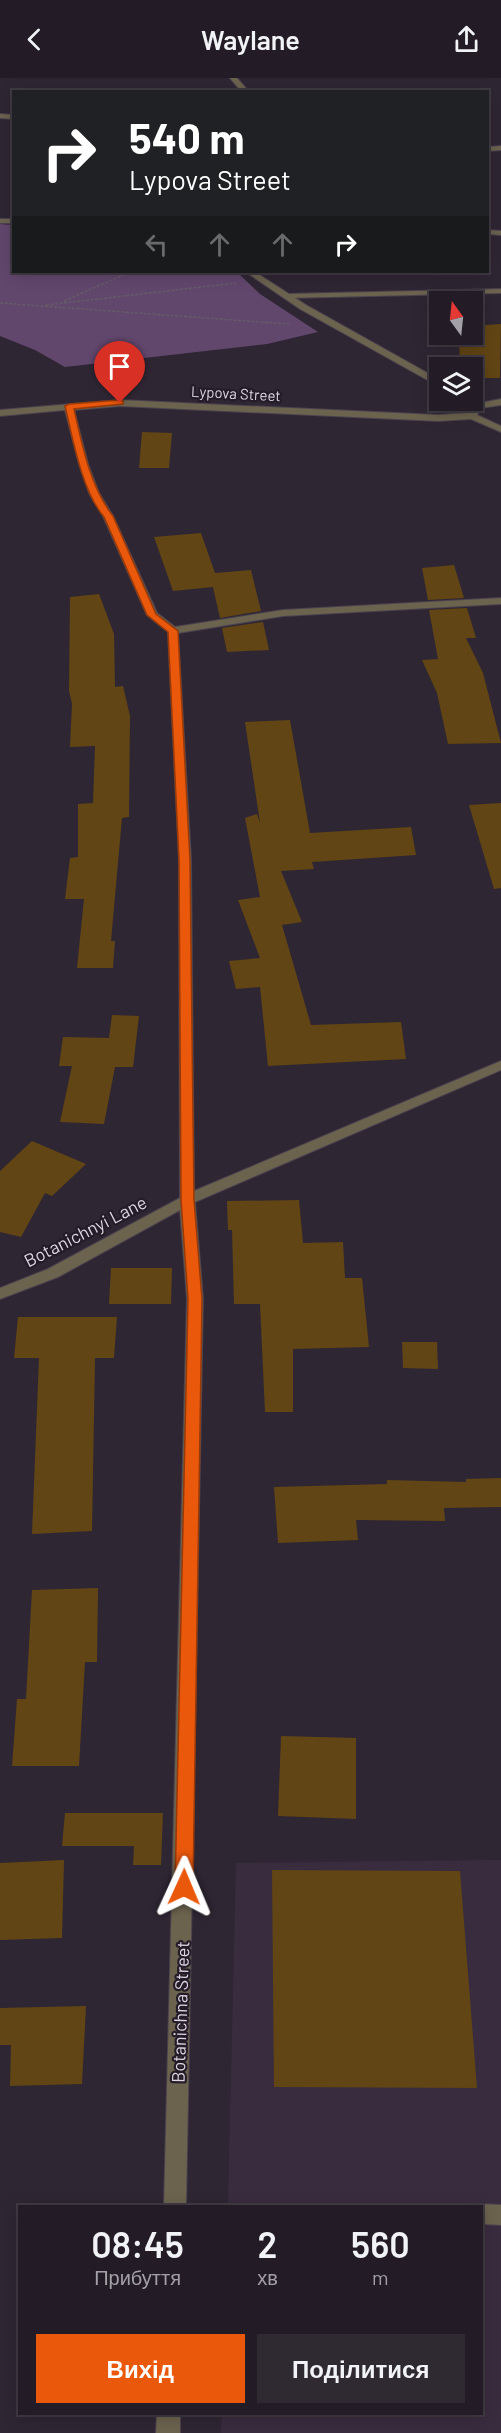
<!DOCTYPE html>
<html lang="uk">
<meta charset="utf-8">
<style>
:root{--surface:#231c26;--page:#2f2932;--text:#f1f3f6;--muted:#a3a1a7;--line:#403a43;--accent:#ea580c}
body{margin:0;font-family:Barlow,sans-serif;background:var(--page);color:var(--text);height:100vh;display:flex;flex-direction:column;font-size:22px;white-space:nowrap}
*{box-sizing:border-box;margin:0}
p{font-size:20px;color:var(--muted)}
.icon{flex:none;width:33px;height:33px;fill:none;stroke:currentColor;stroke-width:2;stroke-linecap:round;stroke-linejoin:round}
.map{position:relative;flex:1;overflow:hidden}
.sheet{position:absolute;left:18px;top:2127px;width:465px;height:210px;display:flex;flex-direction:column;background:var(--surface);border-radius:0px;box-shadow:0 3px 15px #0003,0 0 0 2px var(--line)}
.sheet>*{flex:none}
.top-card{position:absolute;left:12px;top:12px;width:477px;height:183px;border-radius:0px;box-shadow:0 3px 15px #0003,0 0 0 2px var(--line);background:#202124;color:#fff;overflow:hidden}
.needle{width:39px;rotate:345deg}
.tools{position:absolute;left:429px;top:213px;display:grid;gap:12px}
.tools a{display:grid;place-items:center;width:54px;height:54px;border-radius:0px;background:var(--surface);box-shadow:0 3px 15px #0003,0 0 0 2px var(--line);font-size:30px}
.pin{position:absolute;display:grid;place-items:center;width:51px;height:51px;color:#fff;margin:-62px -26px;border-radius:50% 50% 50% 0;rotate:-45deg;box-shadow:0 0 6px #0007}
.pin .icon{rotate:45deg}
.me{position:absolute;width:66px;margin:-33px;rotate:1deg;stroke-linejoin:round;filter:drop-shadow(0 0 4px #0008)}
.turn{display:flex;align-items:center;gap:21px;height:126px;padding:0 18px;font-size:27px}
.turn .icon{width:78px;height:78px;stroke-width:2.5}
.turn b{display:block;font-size:42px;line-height:51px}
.lanes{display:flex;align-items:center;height:57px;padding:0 18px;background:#0003;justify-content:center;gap:30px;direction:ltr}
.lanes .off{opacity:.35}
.eta{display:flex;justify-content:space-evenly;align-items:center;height:102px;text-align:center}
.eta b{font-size:36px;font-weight:600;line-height:42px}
.cta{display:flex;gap:12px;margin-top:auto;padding:12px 18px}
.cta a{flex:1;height:69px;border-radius:0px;background:var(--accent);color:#fff;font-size:24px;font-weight:600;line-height:69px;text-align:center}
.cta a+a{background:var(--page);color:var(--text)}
header{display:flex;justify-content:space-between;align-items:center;height:78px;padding:0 18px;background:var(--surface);font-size:27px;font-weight:600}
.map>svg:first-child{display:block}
.built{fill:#392c3f}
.green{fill:#62476d}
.building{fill:#614514}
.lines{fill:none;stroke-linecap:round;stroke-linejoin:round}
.lane-casing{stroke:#4b424f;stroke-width:2}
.street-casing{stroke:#4b424f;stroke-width:2}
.path{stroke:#645c68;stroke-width:1.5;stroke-dasharray:3 1.5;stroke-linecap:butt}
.lane{fill:#6b634e;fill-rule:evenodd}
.street{fill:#6b634e;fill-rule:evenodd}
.route{fill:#ea580c;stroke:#983908;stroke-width:1.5}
.labels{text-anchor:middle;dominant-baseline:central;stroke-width:4.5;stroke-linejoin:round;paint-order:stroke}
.far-street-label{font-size:15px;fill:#ddd7e0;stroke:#251c29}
.street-label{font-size:18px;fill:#ddd7e0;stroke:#251c29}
</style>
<header><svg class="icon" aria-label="back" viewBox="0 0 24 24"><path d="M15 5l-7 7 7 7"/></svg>Waylane<svg class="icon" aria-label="share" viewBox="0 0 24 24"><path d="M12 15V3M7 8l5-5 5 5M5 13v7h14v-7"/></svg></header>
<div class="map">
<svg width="501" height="2355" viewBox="0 0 501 2355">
<rect width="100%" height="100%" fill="#2f2633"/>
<path class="built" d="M501,1782V2355H221L222,2336H482V2128H228L236,1785Z"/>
<path class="green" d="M0,146L13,147L14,194H237L260,216L318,254L267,266L65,289L35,272L0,258Z"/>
<g class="building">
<path d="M501,246L500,300H472V290H460L459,256H472V248Z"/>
<path d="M142,354L172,355L169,390H139Z"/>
<path d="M201,455L215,495L251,492L261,533L220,540L213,509L173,513L154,459Z"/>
<path d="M454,487L464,520L428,522L422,490Z"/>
<path d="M99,516L114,556L115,609L123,608L130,638L129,739L122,740L111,863H115L113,890H77L84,821H65L70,780L78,779V726L93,725L95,668L70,669L72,626L69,613L70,519Z"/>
<path d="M467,530L476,560H466L483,595L501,665L448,666L437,615L422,582L438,581L429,532Z"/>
<path d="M263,544L269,572L227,574L222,550Z"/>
<path d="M290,642L310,755L411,749L416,777L312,784L314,791L281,793L302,844L282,847L311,947L401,944L406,981L268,988L260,909L236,911L229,883L260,880L238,822L260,819L245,740L257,736L260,745L245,644Z"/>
<path d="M501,725V810L494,811L469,727Z"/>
<path d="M112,937L139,938L133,989H115L104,1046L60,1044L72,988H59L63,959L109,960Z"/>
<path d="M32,1063L86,1086L52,1118L45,1115L21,1159L0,1154V1093Z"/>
<path d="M299,1122L303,1165L343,1164L345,1200H362L369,1269L293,1271V1334H265L260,1226H234L232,1152H228L227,1123Z"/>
<path d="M111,1190H172L171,1226H109Z"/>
<path d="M18,1239H117L114,1280H95L92,1453L32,1456L39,1280H14Z"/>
<path d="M402,1264H437L438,1291L403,1290Z"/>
<path d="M501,1400V1429L444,1430L445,1443L356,1442L358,1462L278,1465L274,1409L387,1406V1402L466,1404V1401Z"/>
<path d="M98,1510L97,1584H85L79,1688H12L17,1621H26L32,1512Z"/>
<path d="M281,1658L356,1660V1741L278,1738Z"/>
<path d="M65,1735H163L161,1787H133L134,1768H62Z"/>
<path d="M64,1782L62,1860L0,1862V1785Z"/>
<path d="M272,1792L460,1793L477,2010L274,2009Z"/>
<path d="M86,1928L82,2006L10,2008L11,1967H0V1930Z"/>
</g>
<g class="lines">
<defs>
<g id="lane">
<path d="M501,211V215L287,220L283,218L287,216Z"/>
<path d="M482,2126L501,2127V2147L482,2146V2128H476Z"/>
</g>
<g id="street">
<path d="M230,0H237L249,14H242Z"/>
<path d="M0,36L14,37V41L0,40Z"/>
<path d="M501,68V72L488,73V69Z"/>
<rect x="0" y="141" width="14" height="4"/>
<path d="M488,152L501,153V157L488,156Z"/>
<path d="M246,194H255L306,227L440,302V309L300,231Z"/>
<path d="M472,320L480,325L501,321V327L481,330L477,337L501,348V354L471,341L438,343L120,328L74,332L88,386L99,415L113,438L157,535L175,549L283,532L501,520V526L283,538L178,555L191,782L194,1113L501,983V992L195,1124L203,1221L186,2128H164L187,1221L180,1132L58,1199L0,1221V1210L48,1191L180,1120L179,782L168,554L147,537L103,438L89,415L79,386L65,332L0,338V332L120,322L438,337L469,335L473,329L465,322H472Z"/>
<path d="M157,2336H180V2355H156Z"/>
</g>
</defs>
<use href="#lane" class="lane-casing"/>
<use href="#street" class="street-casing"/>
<g class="path">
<path d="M64,223L130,194"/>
<path d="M0,225L289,246"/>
<path d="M46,227L236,205"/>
</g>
<use href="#lane" class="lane"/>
<use href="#street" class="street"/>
</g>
<path class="route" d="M120,322L123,323V326L74,331C82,366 90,409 113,438L156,536L178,553L190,782L194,1122L202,1221L193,1809L190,1815L184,1817L177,1815L175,1809L188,1221L181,1122L179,782L168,554L147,537L104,439C82,413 73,362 65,328L69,326Z"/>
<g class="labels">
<g class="far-street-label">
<text transform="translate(236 315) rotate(3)">Lypova Street</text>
</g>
<g class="street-label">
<text transform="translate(85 1153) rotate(-27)">Botanichnyi Lane</text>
<text transform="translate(180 1934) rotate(-88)">Botanichna Street</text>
</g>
</g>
</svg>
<div class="tools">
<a><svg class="needle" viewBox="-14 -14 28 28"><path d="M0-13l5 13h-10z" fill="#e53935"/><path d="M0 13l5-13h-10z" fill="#a3a1a7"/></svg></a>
<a><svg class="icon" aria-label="layers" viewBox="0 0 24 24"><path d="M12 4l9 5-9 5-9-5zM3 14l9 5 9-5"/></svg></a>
</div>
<div class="pin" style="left:120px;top:325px;background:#d93025"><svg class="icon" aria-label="arrive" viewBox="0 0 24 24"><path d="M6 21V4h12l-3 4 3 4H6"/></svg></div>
<svg class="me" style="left:184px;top:1809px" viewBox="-20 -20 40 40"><path d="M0-17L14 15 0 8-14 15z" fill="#ea580c" stroke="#fff" stroke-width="4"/></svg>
<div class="top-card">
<div class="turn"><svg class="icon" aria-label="right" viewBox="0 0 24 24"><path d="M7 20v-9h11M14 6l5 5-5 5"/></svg><div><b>540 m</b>Lypova Street</div></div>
<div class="lanes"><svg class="icon off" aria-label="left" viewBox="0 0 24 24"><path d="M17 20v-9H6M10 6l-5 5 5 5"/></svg><svg class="icon off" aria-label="ahead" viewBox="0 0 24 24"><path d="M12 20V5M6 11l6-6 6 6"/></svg><svg class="icon off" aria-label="ahead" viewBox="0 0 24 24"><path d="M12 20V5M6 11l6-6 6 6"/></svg><svg class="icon" aria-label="right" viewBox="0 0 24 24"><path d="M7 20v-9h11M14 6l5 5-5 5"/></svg></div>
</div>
<section class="sheet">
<div class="eta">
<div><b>08:45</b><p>Прибуття</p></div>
<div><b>2</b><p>хв</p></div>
<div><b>560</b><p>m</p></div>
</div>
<div class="cta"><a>Вихід</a><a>Поділитися</a></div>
</section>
</div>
